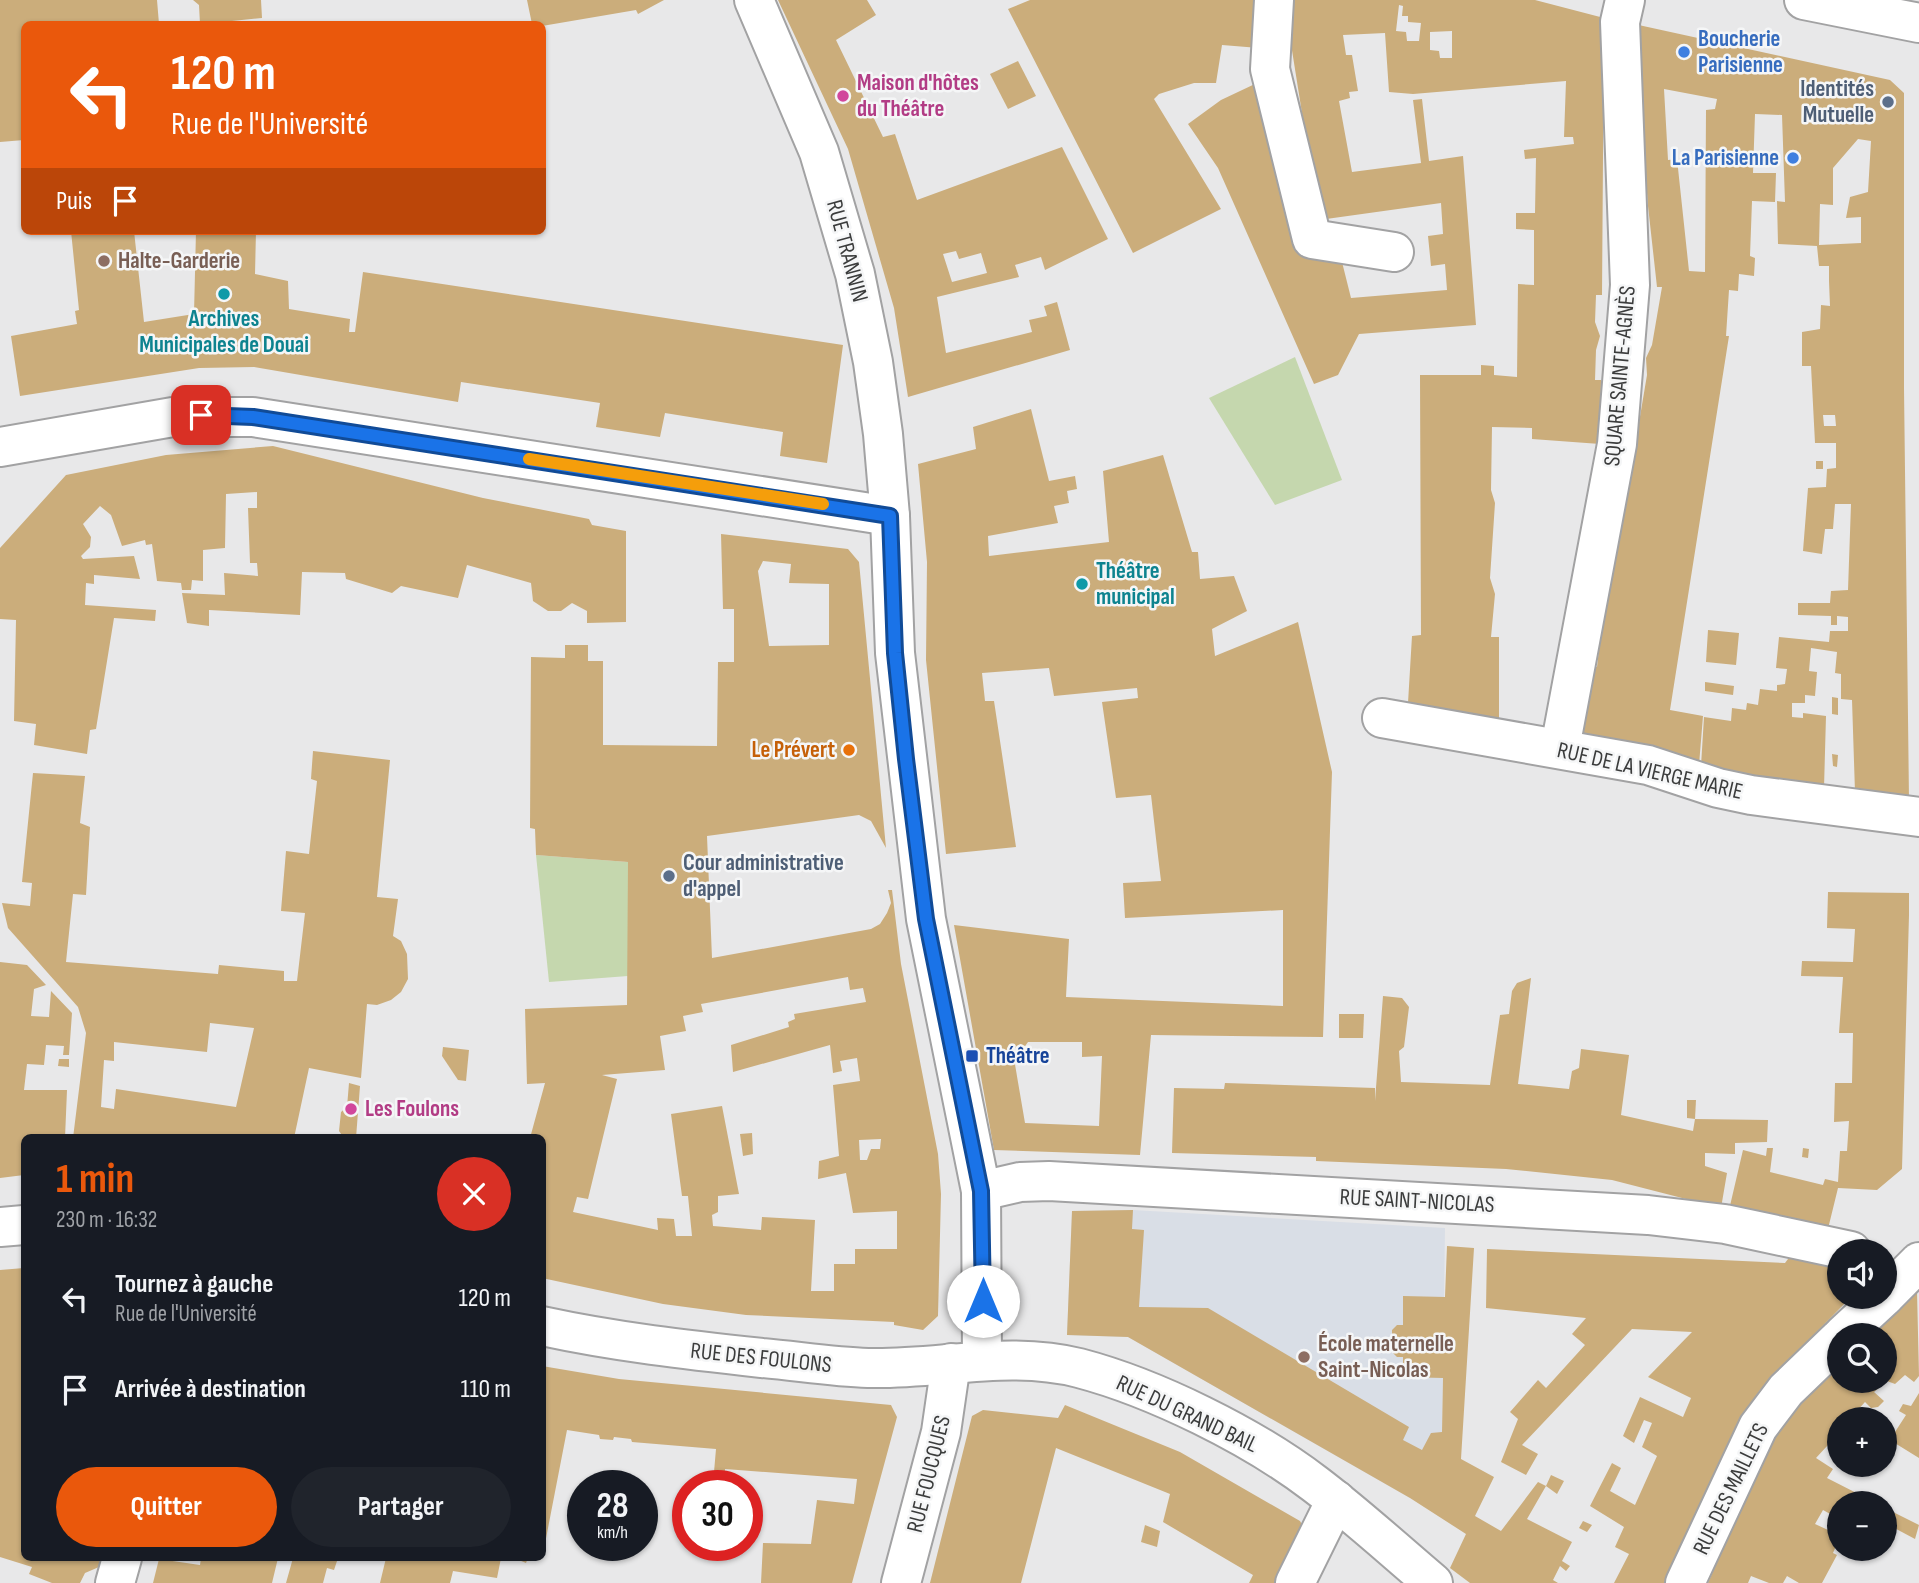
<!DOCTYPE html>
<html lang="fr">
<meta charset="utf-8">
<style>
:root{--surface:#171b24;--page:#20242c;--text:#f1f3f6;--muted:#9ea1a6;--accent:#ea580c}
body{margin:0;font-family:"Sofia Sans Condensed",sans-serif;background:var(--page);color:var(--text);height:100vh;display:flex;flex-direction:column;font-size:26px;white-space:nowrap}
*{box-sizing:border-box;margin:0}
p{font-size:23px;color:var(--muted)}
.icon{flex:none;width:38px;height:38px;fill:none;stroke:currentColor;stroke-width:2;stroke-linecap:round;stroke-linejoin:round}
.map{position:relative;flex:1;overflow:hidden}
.details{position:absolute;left:21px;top:1134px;width:525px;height:427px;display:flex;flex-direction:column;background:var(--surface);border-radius:10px;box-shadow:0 2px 5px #0004}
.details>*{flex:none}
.guide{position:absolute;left:21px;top:21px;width:525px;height:214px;border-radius:10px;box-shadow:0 2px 5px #0004;background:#ea580c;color:#fff;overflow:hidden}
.controls{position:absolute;left:1827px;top:1239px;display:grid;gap:14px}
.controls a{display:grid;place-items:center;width:70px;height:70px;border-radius:50%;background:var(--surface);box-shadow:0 2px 5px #0004;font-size:35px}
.speed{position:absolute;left:567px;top:1470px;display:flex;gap:14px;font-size:35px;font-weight:700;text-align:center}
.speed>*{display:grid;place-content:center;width:91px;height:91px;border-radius:50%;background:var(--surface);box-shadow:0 2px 5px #0004;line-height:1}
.speed small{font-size:18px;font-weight:400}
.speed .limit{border:10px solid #d22;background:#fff;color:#111}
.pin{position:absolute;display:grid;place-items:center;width:60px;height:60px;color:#fff;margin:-30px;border-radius:14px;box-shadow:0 4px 10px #0006}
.me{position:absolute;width:77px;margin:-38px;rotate:0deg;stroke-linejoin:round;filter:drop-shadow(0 0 5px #0008)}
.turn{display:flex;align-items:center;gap:24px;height:147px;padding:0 35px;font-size:32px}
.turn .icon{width:91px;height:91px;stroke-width:2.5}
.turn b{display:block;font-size:49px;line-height:60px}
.then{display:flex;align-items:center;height:66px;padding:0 35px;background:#0003;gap:14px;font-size:26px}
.round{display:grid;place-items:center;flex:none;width:74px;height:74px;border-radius:37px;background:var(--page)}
.overview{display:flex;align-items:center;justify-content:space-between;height:119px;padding:0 35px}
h1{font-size:42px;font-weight:700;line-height:52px;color:var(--accent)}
.cta{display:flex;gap:14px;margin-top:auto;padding:14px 35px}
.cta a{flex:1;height:80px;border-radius:42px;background:var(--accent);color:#fff;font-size:28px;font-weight:700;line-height:80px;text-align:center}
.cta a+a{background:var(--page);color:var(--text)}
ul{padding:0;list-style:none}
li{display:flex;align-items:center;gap:21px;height:91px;padding:0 35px}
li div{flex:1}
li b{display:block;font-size:26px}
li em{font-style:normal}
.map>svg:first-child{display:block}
.built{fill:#d9dee6}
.green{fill:#c5d7ae}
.building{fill:#cbad7b;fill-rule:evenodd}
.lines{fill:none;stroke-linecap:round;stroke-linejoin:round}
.minor-casing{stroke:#a2a2a3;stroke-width:42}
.minor{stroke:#fff;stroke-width:38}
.route-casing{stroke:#114b97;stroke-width:18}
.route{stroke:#1a73e8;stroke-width:12}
.slow{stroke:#f59e0b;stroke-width:12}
.shop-dot{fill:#3f7fe0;stroke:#f5f6f7;stroke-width:2.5}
.hotel-dot{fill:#d1479c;stroke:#f5f6f7;stroke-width:2.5}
.service-dot{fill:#5c6f8a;stroke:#f5f6f7;stroke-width:2.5}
.education-dot{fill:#8d6e63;stroke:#f5f6f7;stroke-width:2.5}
.culture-dot{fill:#0f9aa8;stroke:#f5f6f7;stroke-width:2.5}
.food-dot{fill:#e8710a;stroke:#f5f6f7;stroke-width:2.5}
.transit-dot{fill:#1a4fb4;stroke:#f5f6f7;stroke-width:2.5}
.labels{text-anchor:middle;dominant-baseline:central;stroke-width:5;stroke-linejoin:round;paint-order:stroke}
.shop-label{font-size:23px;font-weight:bold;fill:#366cbe;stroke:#f5f6f7;text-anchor:start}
.hotel-label{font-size:23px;font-weight:bold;fill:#b23c85;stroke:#f5f6f7;text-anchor:start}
.service-label{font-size:23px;font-weight:bold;fill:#4e5e75;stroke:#f5f6f7;text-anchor:end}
.street-label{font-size:23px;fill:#3b3c3c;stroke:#f5f6f7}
.education-label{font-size:23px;font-weight:bold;fill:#785e54;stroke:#f5f6f7;text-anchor:start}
.culture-label{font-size:23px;font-weight:bold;fill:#0d838f;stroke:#f5f6f7}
.food-label{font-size:23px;font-weight:bold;fill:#c56008;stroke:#f5f6f7;text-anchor:end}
.transit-label{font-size:23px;font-weight:bold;fill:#164399;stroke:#f5f6f7;text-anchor:start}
</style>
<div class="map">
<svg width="1919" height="1583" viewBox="0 0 1919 1583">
<rect width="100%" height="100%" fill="#e8e8e9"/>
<path class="built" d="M1133,1210L1445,1228L1442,1448L1410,1498L1128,1337L1067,1335L1072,1211Z"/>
<g class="green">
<path d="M1295,357L1342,480L1275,505L1209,398Z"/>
<path d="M536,855L628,862V976L549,982Z"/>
</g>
<g class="building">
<path d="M0,0H157L159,24H24V140L0,142Z"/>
<path d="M193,0H261L262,18L232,21V24H200L199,5Z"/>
<path d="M527,0H664L638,14L636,10L542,26L532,24Z"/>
<path d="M778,0H867L876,15L836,40L883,137L895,134L917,200L1062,147L1108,239L1045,270L1041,257L1015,265L1019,277L937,297L946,353L1032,332L1029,320L1047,316L1044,306L1057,302L1070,350L908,397L894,308L848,149ZM956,251L959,259L981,253L987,273L952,282L943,254Z"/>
<path d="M1030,0H1262L1259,48L1222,45L1216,83H1194L1159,94L1154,99L1221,209L1133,253L1008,9Z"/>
<path d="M1284,0H1535L1604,18L1602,295H1596L1595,322L1600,336L1596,350L1595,380H1601L1600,444L1532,439V428L1492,427L1491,490L1495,503L1490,578L1495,594L1491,637H1499V725L1408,703L1412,636L1421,635L1420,375H1481V365L1494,366V375L1517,377L1518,284L1534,285V230L1516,229V213H1535L1536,158L1525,159L1524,150L1574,144L1573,137H1564L1566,81L1413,94L1389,92L1385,33L1343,35L1346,55H1352L1358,91L1349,92L1350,98L1339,101L1352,172L1421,163L1413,100L1422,99L1429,161L1463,156L1476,325L1359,334L1338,375L1314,384L1218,168L1188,124L1221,100L1257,83L1303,255L1322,251L1325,260L1341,258L1351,298L1447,290L1445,264L1431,266L1428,236L1443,234L1441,203L1319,220ZM1399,5L1403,6L1402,16H1408V22L1421,23L1419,41H1407L1406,32L1396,31ZM1452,31V58H1440L1439,51L1430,50V32Z"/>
<path d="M1634,24L1890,80L1904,93V388L1909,800L1855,792L1852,700L1841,699V674L1835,673L1837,652L1811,648L1809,671L1817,672L1815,696L1805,695V703H1792V717L1803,718V713L1826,716L1824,788L1701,766L1704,717L1731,721L1732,708L1746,710L1747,703L1758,705L1760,689L1777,691V685L1785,684L1787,669L1776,668L1779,637L1829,642L1830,631H1848V617L1837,616V625H1831V616L1798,615V603H1830L1831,591L1848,590L1851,504H1835L1833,529H1825L1822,554L1803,551L1808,488L1826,487L1827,469L1836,468V443H1815L1811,366H1802V332L1820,329L1821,305L1830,306L1829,281V266H1819L1817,246L1778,244L1777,201L1785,202L1782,115L1755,114L1753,173H1776L1775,202L1752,201L1750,256L1755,258L1754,276L1739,274L1738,291L1729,290L1726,336H1729L1670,710L1703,716L1699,765L1578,734L1590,664L1597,667L1603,613L1617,554L1619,528L1622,524L1647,375L1646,358L1652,345L1662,287H1657L1648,206ZM1664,89L1717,99L1715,109L1706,110L1705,272L1689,271L1677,159L1668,160ZM1858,139L1871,141L1868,192L1850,197L1846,218L1861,217V243L1819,245L1820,204L1833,205V168ZM1823,415H1835L1836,426H1824Z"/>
<path d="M1018,61L1036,96L1008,109L990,74Z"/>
<path d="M71,231H134L144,322L194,314L196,231H256L255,274L288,281L289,309L350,319L349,332H355L363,272L843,345L827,463L780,456L783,432L665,413L660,437L596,427L600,403L461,382L458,402L254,367L199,368L20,396L11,336L77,324L75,311L79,310Z"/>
<path d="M1031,409L1049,481L1075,476L1077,489L1067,491L1069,503L1054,506L1058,523L988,536L989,556L1109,542L1103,471L1163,455L1192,552H1198L1200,579L1234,576L1247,611L1212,629L1215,656L1298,622L1332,772L1323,1037L1151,1035L1140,1155L994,1150L954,925L1069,939L1066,997L1283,1006V910L1125,918L1123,883L1161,881L1158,856L1151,795L1116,798L1102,702L1138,698L1137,688L1054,696L1049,668L982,673L985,701H994L1016,847L946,854L926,660L927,562L918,464L976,449L973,427ZM1028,1042H1082V1057L1102,1056L1099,1126L1025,1123L1012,1047L1023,1049Z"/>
<path d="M273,446L483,498L589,519L592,525L626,531V622L587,623V611L572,603L561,611H548L533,601L531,583L467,565L458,598L401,586L392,593L346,579L345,573L302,572L300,615L209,610V626L187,623L182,593L225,595L224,573L258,576L257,563H250L248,508H257V492L226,494L225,548L203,550V581L192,580L191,590H182L181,583L157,581L152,544L146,545L145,540L122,546L111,515L100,506L83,524L91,537L90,547L81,556L83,559L134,556L140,579L94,575V584L86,583L85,605L156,610L155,621L114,618L96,729L90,730L87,754L34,745L36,724L14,721L16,620L0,619V548L66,475L166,455Z"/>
<rect x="1816" y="461" width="7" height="8"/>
<path d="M721,534L848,549L859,562L886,848L871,821L859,815L707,836L712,958L871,929L880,924L887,913L891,903L888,890H892L901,964L938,1154L941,1194L938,1316L923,1330L894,1325V1322L746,1315L663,1304L542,1278V1138H530L545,1083L527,1084L525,1009L627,1005L628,862L536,855L535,829L530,828L531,657L565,658V645H588V661H603V745L717,746L718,662H734V609H723ZM763,561L791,564L789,583L829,584V645L769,646L758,571ZM848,977L850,990L863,988L866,1002L794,1014L795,1019L788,1022L789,1027L731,1045L733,1072L830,1045L833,1073L842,1071L840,1061L857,1058L860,1081L833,1085L839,1156L819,1161L818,1179L846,1173L853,1213L897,1211V1249H855V1264H834V1291H811L815,1220L762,1217L761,1230L713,1226L712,1215L718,1212V1196L739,1194L722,1106L671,1114L682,1196H688L692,1236H676L674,1219L657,1218L658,1230L573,1212L577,1197L588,1199L617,1079L602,1075L665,1070L660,1036L686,1031L683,1016L703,1012L701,1004ZM881,1139L880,1149H871L867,1160H860L859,1140Z"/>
<path d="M1708,630L1739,633L1736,665L1706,662Z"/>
<path d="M1705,682L1734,686L1733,695L1705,691Z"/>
<path d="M1832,697L1838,698V715L1832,714Z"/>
<path d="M313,751L390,760L377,897L398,899L393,936L401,941L407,954L408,979L401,992L391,1000L377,1005L367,1004L361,1078L309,1068L294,1138H73L86,1033L78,1007L8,928L2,903L30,906L32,883L22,882L33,773L85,776L80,823L90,827L86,895L73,894L66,962L218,974L219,965L284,971V981H297L305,913L281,911L286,851L309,854L317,781L311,779ZM210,1023L254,1028L236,1107L116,1089L114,1109L101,1107L104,1060L114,1061V1042L207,1052Z"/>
<path d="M1832,754L1838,755L1837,767L1833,766Z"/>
<path d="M1828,892L1909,893V915L1902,1169L1877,1190L1838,1188L1826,1237L1729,1210L1743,1150L1766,1156L1767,1148H1773L1770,1172L1823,1185L1825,1179L1838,1182L1840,1151H1847L1849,1121L1834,1122L1835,1083H1852L1853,1033H1839L1843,977L1801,976L1802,961L1853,962L1855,929L1827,928Z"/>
<path d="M0,962L27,965L46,985L34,989L31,1016L49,1017L51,991L72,1013L69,1055H63L64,1046L46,1045L44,1065L27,1064L24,1090H67L65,1138H24V1175L0,1178Z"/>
<path d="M1531,978L1518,1084L1569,1089L1572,1071L1579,1068L1581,1049L1629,1055L1621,1115L1693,1131L1695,1119L1768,1120L1767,1142L1735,1143V1154L1705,1153V1166L1727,1173L1721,1208L1612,1180L1506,1169L1316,1161V1157L1172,1153L1174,1088L1224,1089L1225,1083L1375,1088V1101L1383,996L1402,998L1409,1007L1404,1047L1399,1051L1401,1082L1490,1085L1500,1015L1509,1014L1512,991L1517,983Z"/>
<path d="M1339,1014H1364L1363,1038H1339Z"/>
<path d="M443,1047L469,1050L466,1081L458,1080L442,1056Z"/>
<path d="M59,1059H69V1067L58,1066Z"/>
<path d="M349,1083L360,1086L356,1138H344L339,1131L341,1112L347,1107Z"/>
<path d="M1687,1100H1696L1695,1119L1687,1118Z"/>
<path d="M752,1133L753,1154L743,1156L740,1134Z"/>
<path d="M1803,1148L1809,1149L1808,1158L1802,1157Z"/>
<path d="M1133,1210L1132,1229L1144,1230L1139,1307L1208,1308L1409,1427L1403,1440L1422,1450L1431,1433L1442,1432L1443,1378L1403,1377V1357H1397L1392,1352V1330L1397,1325H1403V1296L1445,1297L1447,1246L1474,1248L1461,1459L1494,1477L1475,1516L1501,1531L1538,1482L1546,1486L1527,1519L1572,1542L1562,1561L1570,1566L1566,1571L1560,1566L1553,1580L1558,1583H1470L1450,1568L1466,1534L1410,1498L1128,1337L1067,1335L1072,1211Z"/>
<path d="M1487,1249L1785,1263L1791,1255L1839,1268V1297H1851L1760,1390L1739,1421L1667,1583H1614L1629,1554L1615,1547L1624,1527L1590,1506L1612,1463L1621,1468L1610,1491L1635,1505L1657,1456L1642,1447L1652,1423L1644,1420L1634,1443L1623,1436L1640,1397L1683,1417L1691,1398L1648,1377L1692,1332L1632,1329L1522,1445L1538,1454L1526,1475L1501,1462L1518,1419L1510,1412L1538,1380L1546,1388L1585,1345L1572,1334L1586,1318L1486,1308Z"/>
<path d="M24,1268V1558H100L99,1567L85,1573L80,1583H52L29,1574L32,1567L0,1557V1270Z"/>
<path d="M1917,1291L1919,1376L1914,1382L1905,1375L1895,1384L1887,1381L1874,1392L1884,1401L1878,1407L1871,1408L1865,1402L1854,1414L1861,1419H1839V1433L1816,1458L1833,1469L1827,1478L1876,1503H1839V1510L1836,1508L1832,1515L1823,1510L1815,1524L1839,1535V1539L1833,1553L1837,1555L1822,1583H1799L1787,1576L1783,1583H1769L1751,1576L1748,1583H1708L1772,1434L1839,1363V1381H1885V1335H1866Z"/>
<path d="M542,1366L619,1379L891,1405L897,1417L852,1583H761L763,1543L811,1544L817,1500L854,1504L857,1479L725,1469V1472H714L716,1449L632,1442L631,1439L614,1437L613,1440L600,1439L599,1435L567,1430L542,1559Z"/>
<path d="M1919,1393V1458L1885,1437L1887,1431L1895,1432L1906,1415L1899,1411L1903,1404L1911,1406Z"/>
<path d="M1065,1405L1180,1452L1300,1521L1305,1530L1281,1583H1249L1253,1575L1163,1522L1170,1494L1056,1448L1021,1583H930L972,1416L983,1410L1058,1418Z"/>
<path d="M1551,1475L1564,1481L1557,1494L1546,1486Z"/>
<path d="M1885,1508L1919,1525L1915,1539L1885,1523Z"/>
<path d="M1583,1521L1592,1525L1587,1532L1579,1528Z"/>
<path d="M1145,1525L1160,1531L1157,1547L1141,1542Z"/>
<path d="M201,1558H278L272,1583H153L159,1559L200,1565Z"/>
<path d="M293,1558H338L334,1570L327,1568L323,1583H286Z"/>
<path d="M386,1558H501L497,1578L453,1571L450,1583H380Z"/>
<path d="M514,1558H528L526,1563Z"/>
</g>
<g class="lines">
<defs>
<g id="minor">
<path d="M754,0L819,152L855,274L873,362L883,434L890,516L895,653L926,919L981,1191L982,1359"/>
<path d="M1274,0L1270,69L1312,239L1394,252"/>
<path d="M1804,0L1919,23"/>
<path d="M0,447L173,417H253L890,516"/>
<path d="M1382,718L1648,765L1718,788L1751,795L1919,817"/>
<path d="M1560,748L1617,444L1630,285L1620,22L1625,0"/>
<path d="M981,1191L1020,1182L1049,1181L1648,1215L1725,1224L1851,1251"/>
<path d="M0,1227L24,1225"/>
<path d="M1885,1296L1919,1262"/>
<path d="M542,1326C616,1342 688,1350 762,1358C797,1361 833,1367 868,1368C938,1370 1009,1350 1079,1368C1155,1388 1252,1436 1315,1484C1356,1515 1394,1550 1433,1583"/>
<path d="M1843,1335L1884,1297"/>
<path d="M115,1583L122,1558"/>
<path d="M901,1583L941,1432L951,1363"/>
<path d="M1295,1583L1336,1500"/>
<path d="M1685,1583L1758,1427L1786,1390L1839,1339"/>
</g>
</defs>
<use href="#minor" class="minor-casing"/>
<use href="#minor" class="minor"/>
</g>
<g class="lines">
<defs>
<path id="route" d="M201,415L253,417L890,516L895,653L906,759L926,919L981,1191L983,1301"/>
</defs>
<use href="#route" class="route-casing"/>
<use href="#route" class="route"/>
<path class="slow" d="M529,459L823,504"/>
</g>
<g class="shop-dot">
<circle cx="1684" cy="52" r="7"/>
<circle cx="1793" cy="158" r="7"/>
</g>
<g class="hotel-dot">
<circle cx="843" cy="96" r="7"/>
<circle cx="351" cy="1109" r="7"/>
</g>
<g class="service-dot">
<circle cx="1888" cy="102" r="7"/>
<circle cx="669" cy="876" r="7"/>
</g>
<g class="education-dot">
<circle cx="104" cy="261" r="7"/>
<circle cx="1304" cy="1357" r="7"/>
</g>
<g class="culture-dot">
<circle cx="224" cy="294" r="7"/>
<circle cx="1082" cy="584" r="7"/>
</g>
<circle class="food-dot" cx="849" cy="750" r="7"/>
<rect class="transit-dot" x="965" y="1049" width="14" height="14" rx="3.5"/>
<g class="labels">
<g class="shop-label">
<text x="1698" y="39">Boucherie<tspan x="1698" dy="26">Parisienne</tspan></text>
<text x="1779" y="158" text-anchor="end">La Parisienne</text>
</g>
<g class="hotel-label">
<text x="857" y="83">Maison d'hôtes<tspan x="857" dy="26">du Théâtre</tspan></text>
<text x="365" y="1109">Les Foulons</text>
</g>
<g class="service-label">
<text x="1874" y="89">Identités<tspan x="1874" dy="26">Mutuelle</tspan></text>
<text x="683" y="863" text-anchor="start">Cour administrative<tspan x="683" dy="26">d'appel</tspan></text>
</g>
<g class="street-label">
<text transform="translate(847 251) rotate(75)">RUE TRANNIN</text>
<text transform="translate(1620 376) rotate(-85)">SQUARE SAINTE-AGNÈS</text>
<text transform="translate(1650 771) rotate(13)">RUE DE LA VIERGE MARIE</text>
<text transform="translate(1417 1201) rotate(3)">RUE SAINT-NICOLAS</text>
<text transform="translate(761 1358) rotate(6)">RUE DES FOULONS</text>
<text transform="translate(1187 1414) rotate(25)">RUE DU GRAND BAIL</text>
<text transform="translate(929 1474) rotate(-76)">RUE FOUCQUES</text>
<text transform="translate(1731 1489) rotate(-64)">RUE DES MAILLETS</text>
</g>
<g class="education-label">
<text x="118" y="261">Halte-Garderie</text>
<text x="1318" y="1344">École maternelle<tspan x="1318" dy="26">Saint-Nicolas</tspan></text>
</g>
<g class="culture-label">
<text x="224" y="319">Archives<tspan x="224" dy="26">Municipales de Douai</tspan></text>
<text x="1096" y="571" text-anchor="start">Théâtre<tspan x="1096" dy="26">municipal</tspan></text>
</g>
<g class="food-label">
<text x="835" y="750">Le Prévert</text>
</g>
<g class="transit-label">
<text x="986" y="1056">Théâtre</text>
</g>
</g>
</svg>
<div class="controls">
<a><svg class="icon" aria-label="sound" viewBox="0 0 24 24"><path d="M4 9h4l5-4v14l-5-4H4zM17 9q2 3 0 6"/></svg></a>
<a><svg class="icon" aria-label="search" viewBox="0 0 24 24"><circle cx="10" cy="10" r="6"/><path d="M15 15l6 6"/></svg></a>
<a>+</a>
<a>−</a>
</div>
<div class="speed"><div>28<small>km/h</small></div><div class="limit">30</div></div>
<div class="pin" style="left:201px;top:415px;background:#d93025"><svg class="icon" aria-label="arrive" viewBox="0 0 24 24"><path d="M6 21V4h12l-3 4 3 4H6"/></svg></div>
<svg class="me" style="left:983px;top:1301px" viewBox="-20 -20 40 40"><circle r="19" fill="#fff"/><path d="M0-13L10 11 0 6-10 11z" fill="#1a73e8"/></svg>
<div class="guide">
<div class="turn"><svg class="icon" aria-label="left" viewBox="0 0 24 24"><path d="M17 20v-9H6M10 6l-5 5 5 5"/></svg><div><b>120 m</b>Rue de l'Université</div></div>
<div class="then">Puis<svg class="icon" aria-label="arrive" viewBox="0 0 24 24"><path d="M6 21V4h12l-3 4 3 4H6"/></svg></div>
</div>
<section class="details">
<div class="overview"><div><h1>1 min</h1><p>230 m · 16:32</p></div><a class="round" style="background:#d93025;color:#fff"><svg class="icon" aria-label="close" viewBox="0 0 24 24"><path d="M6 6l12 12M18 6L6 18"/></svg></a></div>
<ul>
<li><svg class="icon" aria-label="left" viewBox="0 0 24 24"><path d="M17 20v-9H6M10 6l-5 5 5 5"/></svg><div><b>Tournez à gauche</b><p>Rue de l'Université</p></div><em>120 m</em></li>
<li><svg class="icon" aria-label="arrive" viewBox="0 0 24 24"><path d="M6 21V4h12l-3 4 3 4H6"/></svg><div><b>Arrivée à destination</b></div><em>110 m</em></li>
</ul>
<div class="cta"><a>Quitter</a><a>Partager</a></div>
</section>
</div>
